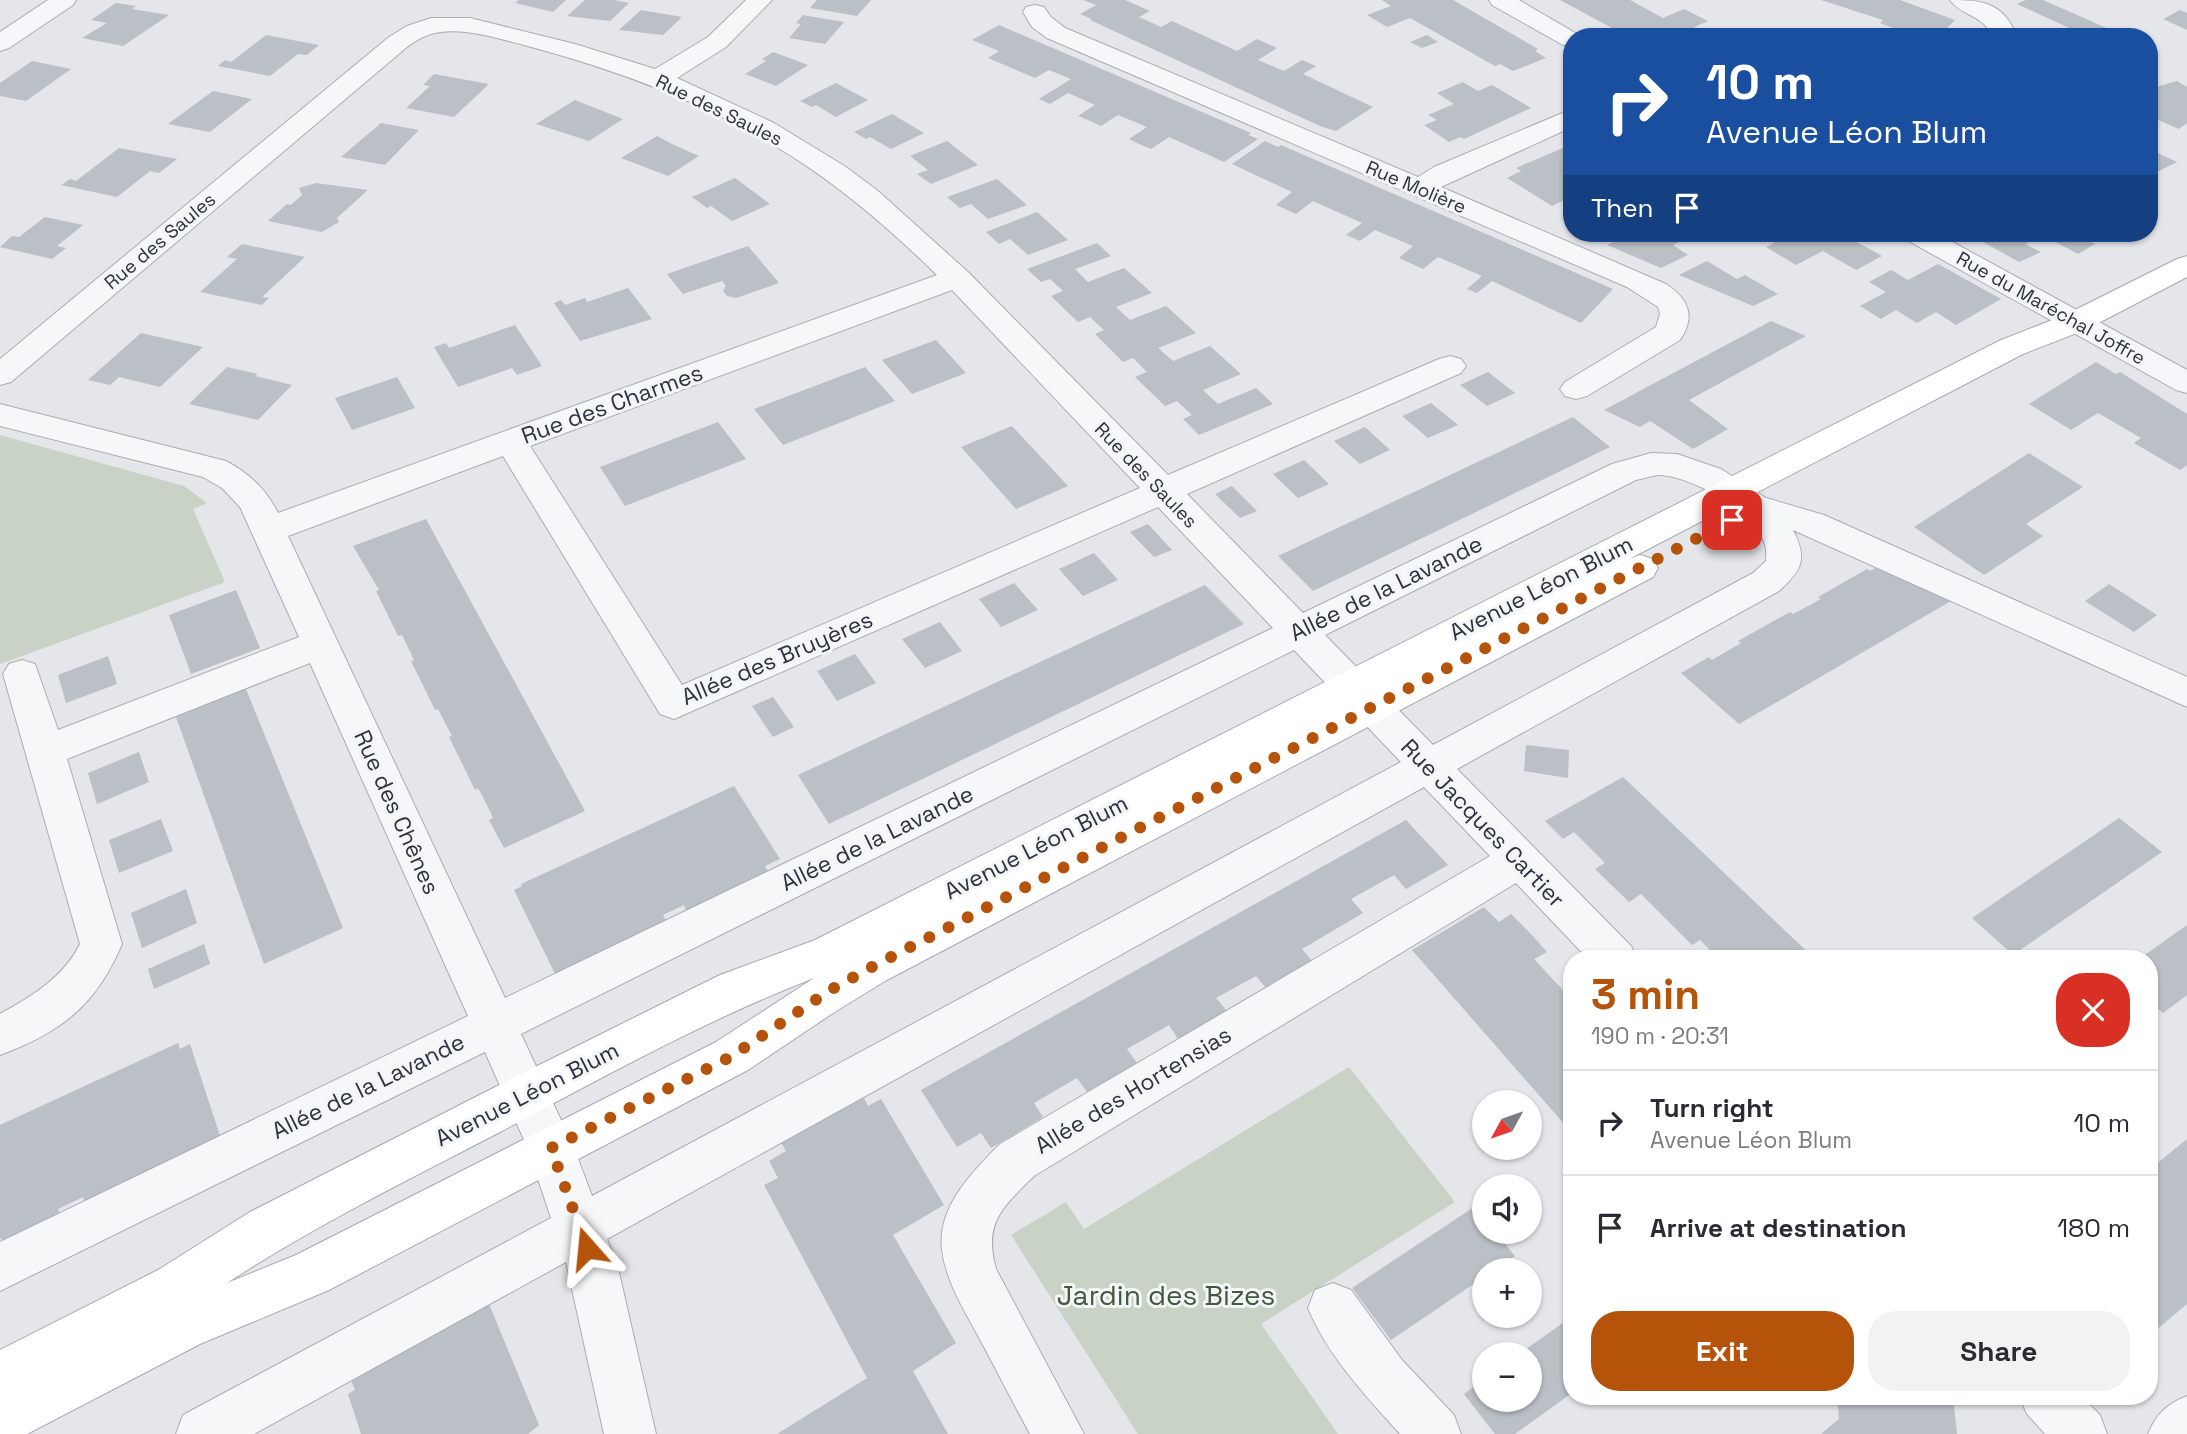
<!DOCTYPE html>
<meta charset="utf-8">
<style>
:root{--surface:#fff;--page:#f2f2f3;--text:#2b2b33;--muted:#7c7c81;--line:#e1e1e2;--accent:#b45309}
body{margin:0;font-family:"Space Grotesk",sans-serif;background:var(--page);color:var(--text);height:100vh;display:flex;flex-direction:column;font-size:26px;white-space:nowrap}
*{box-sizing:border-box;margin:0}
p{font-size:23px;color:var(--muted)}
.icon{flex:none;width:38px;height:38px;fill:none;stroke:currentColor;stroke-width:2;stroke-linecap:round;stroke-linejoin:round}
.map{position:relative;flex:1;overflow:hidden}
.drawer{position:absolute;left:1563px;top:950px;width:595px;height:455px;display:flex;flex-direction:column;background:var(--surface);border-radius:28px;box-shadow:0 2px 5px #0004}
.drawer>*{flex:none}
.guide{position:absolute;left:1563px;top:28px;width:595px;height:214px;border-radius:28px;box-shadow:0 2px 5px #0004;background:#1a4fa0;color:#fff;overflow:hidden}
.needle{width:46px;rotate:230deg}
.controls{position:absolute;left:1472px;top:1090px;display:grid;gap:14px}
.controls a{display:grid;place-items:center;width:70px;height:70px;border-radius:50%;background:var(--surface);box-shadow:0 2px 5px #0004;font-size:35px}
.pin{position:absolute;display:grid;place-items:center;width:60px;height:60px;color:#fff;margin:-30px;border-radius:14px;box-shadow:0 4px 10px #0006}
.me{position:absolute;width:77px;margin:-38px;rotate:342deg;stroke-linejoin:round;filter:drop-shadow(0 0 5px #0008)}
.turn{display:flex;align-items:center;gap:24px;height:147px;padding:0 28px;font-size:32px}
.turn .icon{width:91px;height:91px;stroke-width:2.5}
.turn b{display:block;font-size:49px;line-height:60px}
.then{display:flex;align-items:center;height:66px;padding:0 28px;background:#0003;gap:14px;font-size:26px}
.round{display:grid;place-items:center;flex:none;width:74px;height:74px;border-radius:28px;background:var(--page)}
.summary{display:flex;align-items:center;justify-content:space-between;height:119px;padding:0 28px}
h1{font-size:42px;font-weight:700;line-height:52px;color:var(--accent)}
.action{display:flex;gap:14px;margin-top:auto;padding:14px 28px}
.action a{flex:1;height:80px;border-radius:28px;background:var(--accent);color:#fff;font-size:28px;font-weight:700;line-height:80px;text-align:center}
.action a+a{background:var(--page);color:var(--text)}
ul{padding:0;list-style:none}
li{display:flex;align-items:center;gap:21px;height:105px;padding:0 28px;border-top:2px solid var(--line)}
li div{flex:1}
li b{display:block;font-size:26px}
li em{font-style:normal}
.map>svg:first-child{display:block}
.green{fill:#c8d3c6}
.building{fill:#bbbfc6}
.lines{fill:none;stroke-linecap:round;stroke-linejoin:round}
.minor-casing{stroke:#a9adb4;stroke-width:2}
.major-casing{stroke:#a4aab4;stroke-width:2}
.minor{fill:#f6f7f9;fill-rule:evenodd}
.major{fill:#fff;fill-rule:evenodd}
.route{stroke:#b45309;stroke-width:12;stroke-dasharray:0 21.6}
.labels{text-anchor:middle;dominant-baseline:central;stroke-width:6;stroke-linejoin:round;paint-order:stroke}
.far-street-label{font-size:19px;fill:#2d3340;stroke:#f3f5f7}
.street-label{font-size:23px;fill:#2d3340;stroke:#f3f5f7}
.near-park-label{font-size:28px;fill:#405a3c;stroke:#f3f5f7}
</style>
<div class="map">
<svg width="2187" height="1434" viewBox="0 0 2187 1434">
<rect width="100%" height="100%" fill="#e4e6ea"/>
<g class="green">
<path d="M0,435L184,486L207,503L193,509L225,582L0,664Z"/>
<path d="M1349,1067L1455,1202L1261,1324L1338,1434H1138L1011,1235L1066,1202L1084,1229Z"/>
</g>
<g class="building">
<path d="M519,0H566L553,12L515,3Z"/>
<path d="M585,0H614L629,3L610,21L567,16Z"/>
<path d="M817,0H871L857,16L810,8Z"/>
<path d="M1083,0H1125L1150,11L1139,17L1161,27L1172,21L1237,51L1257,39L1277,48L1258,60L1284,71L1302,60L1316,66L1303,74L1373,107L1336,131L1320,126L1090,20L1092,19L1080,14L1096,5Z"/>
<path d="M1382,0H1453L1538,49L1535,51L1546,58L1513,71L1500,64L1495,66L1410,18L1387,27L1367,15L1391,6Z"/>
<path d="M1560,0H1630L1663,18L1684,9L1708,21L1688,30L1700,37H1633L1623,34Z"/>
<path d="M1821,0H1900L1955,20L1938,37H1917L1880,23L1883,20Z"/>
<path d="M2025,0H2043L2127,37H2089L2017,4Z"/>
<path d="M116,3L136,6L132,9L169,15L123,46L82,38L107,23L91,20Z"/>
<path d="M641,10L682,17L663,35L619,30Z"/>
<path d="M2180,10L2187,13V30L2163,19Z"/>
<path d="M803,15L844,22L825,44L789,38L801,24L796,23Z"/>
<path d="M999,25L1251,133L1248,135L1258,139L1224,162L1169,137L1151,149L1139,144L1129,139L1147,127L1118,115L1101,126L1088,120L1078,116L1095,105L1068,93L1050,104L1039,99L1071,79L1049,70L1035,78L988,58L999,51L972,40Z"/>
<path d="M266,35L319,45L307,55L298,54L270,76L218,66L225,60L231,62Z"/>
<path d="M1427,35L1438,42L1422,48L1410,42Z"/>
<path d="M773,52L808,65L776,86L745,74L766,61L762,59Z"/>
<path d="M32,61L71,69L26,101L0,96V83Z"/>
<path d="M434,74L489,84L454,117L406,108L430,86L423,85Z"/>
<path d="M2177,81L2187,87V123L2179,129L2149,116V92L2156,87Z"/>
<path d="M1463,82L1478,91L1492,85L1531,108L1464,139L1460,137L1449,142L1424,125L1437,120L1428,115L1454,104L1437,93Z"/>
<path d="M836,83L868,100L836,117L816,105L812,107L800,101Z"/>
<path d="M213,91L252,99L210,132L168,124Z"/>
<path d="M575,100L623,119L589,141L536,124Z"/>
<path d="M892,114L924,133L891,149L870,137L866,139L854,132Z"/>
<path d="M381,123L419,130L385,165L341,157Z"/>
<path d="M657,136L672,144L699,156L668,176L621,158Z"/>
<path d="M947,141L978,165L931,184L917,174L928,170L910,156Z"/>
<path d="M1265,141L1278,147L1281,145L1613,289L1581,323L1492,281L1477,293L1467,289L1482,276L1438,257L1423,269L1399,258L1413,246L1375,230L1360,241L1346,235L1362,223L1313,201L1296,214L1276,205L1292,192L1232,164Z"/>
<path d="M1570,145L1572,196L1552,206L1507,178L1521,171L1516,168Z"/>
<path d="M119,148L177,159L159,173L150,171L117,197L61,185L70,179L76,181Z"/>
<path d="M2149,149L2177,162L2149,176Z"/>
<path d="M735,178L770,204L732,221L711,206L707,208L692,197Z"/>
<path d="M997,179L1027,205L988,219L971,204L960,208L947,197Z"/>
<path d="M316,183L368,190L337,218L339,222L322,232L268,221L287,204L291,205L302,195L299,188Z"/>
<path d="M1037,212L1068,240L1028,255L1010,239L999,244L986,232Z"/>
<path d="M45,217L83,225L57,246L66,248L52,259L0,247L12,236L19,237Z"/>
<path d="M1633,233H1652L1658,237L1666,233H1681L1688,237L1673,245L1688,255L1661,268L1607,245Z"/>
<path d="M1758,233H1841L1882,256L1856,270L1823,251L1796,265L1766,247L1774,243Z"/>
<path d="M1967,233H2074L2095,244L2078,254L2042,235L2025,244L2041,252L2019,262Z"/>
<path d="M1097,243L1111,256L1075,269L1088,282L1124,268L1152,293L1116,307L1130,320L1166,306L1196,333L1158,348L1173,361L1210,346L1241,374L1203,390L1218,404L1256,388L1273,404L1199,435L1183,419L1192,415L1177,401L1165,406L1135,377L1147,372L1133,358L1123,362L1095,334L1104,330L1090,317L1078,322L1051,296L1063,291L1050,279L1041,282L1027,269Z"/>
<path d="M242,244L305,257L262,297L269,298L262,305L200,292L237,259L227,257Z"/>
<path d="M748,246L779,283L736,298L727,296L723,291L726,286L722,281L683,294L667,274Z"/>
<path d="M1707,261L1737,279L1745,275L1778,294L1753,306L1679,275Z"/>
<path d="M1938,264L2001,299L1956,325L1936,312L1917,323L1896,310L1881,319L1860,306L1886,292L1869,282L1891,270L1908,280Z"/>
<path d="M628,288L652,319L580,341L554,303L561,300L565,305L585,298L587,302Z"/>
<path d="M1771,321L1806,336L1689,400L1728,429L1693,449L1650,421L1640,427L1604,410Z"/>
<path d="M515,325L542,366L517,375L512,368L458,387L434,347L446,343L449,348Z"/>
<path d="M141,333L203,347L160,387L119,377L110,385L88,380Z"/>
<path d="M936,340L966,373L912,394L882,360Z"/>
<path d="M2096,362L2116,374L2120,372L2187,414V465L2180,470L2134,443L2141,438L2098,413L2071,430L2029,404Z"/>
<path d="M227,367L258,374L255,376L292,385L258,420L189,404Z"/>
<path d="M865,367L895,401L783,445L754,409Z"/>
<path d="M1488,372L1515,393L1487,406L1460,385Z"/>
<path d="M397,377L415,408L352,430L335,398Z"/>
<path d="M1431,403L1458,425L1428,438L1402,416Z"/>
<path d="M1573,417L1610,447L1313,591L1278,556Z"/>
<path d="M718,422L746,459L625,506L600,467Z"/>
<path d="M1012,426L1068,486L1016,509L961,447Z"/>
<path d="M1365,427L1390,450L1360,464L1334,441Z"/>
<path d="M2029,453L2083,487L2026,524L2043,536L1984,575L1914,527Z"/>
<path d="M1304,460L1329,484L1298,498L1273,474Z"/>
<path d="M1232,486L1257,511L1240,518L1215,494Z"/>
<path d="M426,519L585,811L504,848L489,820L493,818L486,803L478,788L475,790L449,737L452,736L438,709L435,710L411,661L414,660L402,635L398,636L376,591L379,590L353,546Z"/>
<path d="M1148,524L1172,550L1154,557L1130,532Z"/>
<path d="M1094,553L1118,580L1083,596L1059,569Z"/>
<path d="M1885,563L1958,597L1739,724L1681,673L1709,657L1712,660L1741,643L1738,641L1790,612L1793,614L1821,599L1818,597L1867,569L1870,571Z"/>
<path d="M1014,583L1038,610L1001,627L979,599Z"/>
<path d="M2109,584L2157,615L2134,632L2085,601Z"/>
<path d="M1205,585L1244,624L829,824L798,775Z"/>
<path d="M236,590L260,648L191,674L169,615Z"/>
<path d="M940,622L962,651L925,668L902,639Z"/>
<path d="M855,654L876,683L837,701L817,671Z"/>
<path d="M108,656L117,684L66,703L58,675Z"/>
<path d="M246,689L343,928L264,964L176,717Z"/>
<path d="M773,697L794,727L773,737L752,706Z"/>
<path d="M1526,745L1569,750L1568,778L1524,771Z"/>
<path d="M139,752L149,782L97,804L88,773Z"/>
<path d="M1623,777L1815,959H1719L1700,940L1692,945L1641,894L1629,902L1595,869L1605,863L1574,832L1563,839L1545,821Z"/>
<path d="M734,786L780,859L765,866L769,872L687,913L684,905L663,915L667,922L556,976L514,890L522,886L521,884Z"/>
<path d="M2119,818L2162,852L2013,955L1972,918Z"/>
<path d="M161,819L173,851L119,873L109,840Z"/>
<path d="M1406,820L1448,865L1406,889L1394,875L1351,899L1363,913L1302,949L1312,961L1266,988L1256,976L1216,998L1227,1011L1178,1039L1169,1025L1127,1049L1137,1063L1087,1092L1077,1078L1034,1103L1043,1117L991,1148L981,1133L957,1147L921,1090Z"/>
<path d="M186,889L197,923L142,948L131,913Z"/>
<path d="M1484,907L1499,922L1511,914L1530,933L1547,952L1534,959L1572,1000V1133L1412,950Z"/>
<path d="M2187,925V995L2163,1013L2149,1001V959H2139Z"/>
<path d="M204,944L210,964L154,989L148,969Z"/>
<path d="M178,1043L180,1049L190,1044L221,1139L85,1205L83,1197L58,1209L60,1217L4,1245L0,1237V1125Z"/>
<path d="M864,1098L868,1106L881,1099L944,1205L893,1235L956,1343L913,1371L948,1434H777L867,1378L764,1185L778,1178L769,1161L786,1151L781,1143Z"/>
<path d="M2187,1139V1304L2149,1336V1170Z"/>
<path d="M1474,1207L1484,1219V1232H1495L1515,1256L1494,1270H1484V1277L1391,1340L1352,1288Z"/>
<path d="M489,1304L539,1425L528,1434H361L348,1394L355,1390L351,1380Z"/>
<path d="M1567,1320L1572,1325V1393L1515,1434H1495L1464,1394L1484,1379V1400H1530V1354H1519Z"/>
<path d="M1830,1396H1953L1957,1434H1821L1839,1419L1838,1407Z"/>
</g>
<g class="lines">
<defs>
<g id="minor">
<path d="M48,0H76L73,5L9,48L0,51V32Z"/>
<path d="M746,0H772L726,47L677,78L774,123L846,167L878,191L968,272L1168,475L1439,359L1450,356L1461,359L1466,366L1461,373L1187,494L1303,613L1612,464L1651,453L1677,454L1721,469L1766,498L1824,515L2187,677V707L1793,530C1808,559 1802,570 1779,591L1457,769L1631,946L1638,959H1588L1516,883L1034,1176C1003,1207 983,1222 996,1269L1084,1434H1030C1012,1401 995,1367 977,1334C963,1308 945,1279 942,1249C937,1207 973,1171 1000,1144L1490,856L1424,787L607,1239L618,1268L656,1434H604L566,1262L254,1434H176L183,1415L551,1218L528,1149L485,1052L0,1291V1242L468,1016L310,663L67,759L122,944C96,1005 62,1032 0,1055V1014C31,997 64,977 80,944L3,674L9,664L22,660L35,664L58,730L299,637L240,507L222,488L203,477L0,426V404L226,461C250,474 266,489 278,513L937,275C892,231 846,191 793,157C711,104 618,70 524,45C496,38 464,27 435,33C425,35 415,41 407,47L11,382L0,385V359L389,37L407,26L431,18H470L575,44L655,69L708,37ZM952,290L1140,488L682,685L530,446ZM503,456L660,714L674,719L1158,507L1273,628L505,998L288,536ZM1657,475C1689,474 1756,512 1765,545C1767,550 1766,556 1766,561L1753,573L1433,745L1325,635L1636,480ZM1294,650L1401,762L592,1196L574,1148L521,1034Z"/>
<path d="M1489,0H1519L1582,37H1572V47L1563,45L1492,5Z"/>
<path d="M1950,0C1982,0 2004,2 2017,37H1992C1985,15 1961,16 1950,0Z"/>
<path d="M1035,5L1044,7L1051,17L1065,28L1418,177L1434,167L1572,109V127L1441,187L1666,284C1689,299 1696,317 1680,340L1587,396L1576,399L1565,396L1560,389L1565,382L1656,327L1660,314L1658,307L1627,287L1047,38L1032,27L1023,12L1026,7Z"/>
<path d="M1900,233H1936L2187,370V393L2176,390L1905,239Z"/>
<path d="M1333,1283L1351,1290L1402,1360L1454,1415L1461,1434H1400C1366,1396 1327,1355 1308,1308L1315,1290Z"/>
<path d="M2019,1396H2081L2100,1415L2107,1434H2045L2027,1414Z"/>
<path d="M2187,1396V1434H2148C2157,1413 2166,1405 2187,1396Z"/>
</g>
<path id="major" d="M2187,256V277L2087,329L2023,354L1629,559L1640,555L1653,559L1658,568L1653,577L885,981L833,1013L748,1070L329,1290L200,1344L27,1434H0V1350L158,1270L250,1212L509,1080L720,975L815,940L2001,340L2065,315L2177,259ZM814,978L716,1042L296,1255L227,1283C314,1226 408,1180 500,1132C603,1077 706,1020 814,978Z"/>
</defs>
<use href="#minor" class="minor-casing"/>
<use href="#major" class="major-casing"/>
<use href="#minor" class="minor"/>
<use href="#major" class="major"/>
</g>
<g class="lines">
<path class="route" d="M587,1248L551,1148L732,1056L832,989L870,968L1732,520"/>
</g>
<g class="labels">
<g class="far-street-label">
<text transform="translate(719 110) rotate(26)">Rue des Saules</text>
<text transform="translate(1416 187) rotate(23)">Rue Molière</text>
<text transform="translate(160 241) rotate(-40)">Rue des Saules</text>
<text transform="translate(2051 308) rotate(29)">Rue du Maréchal Joffre</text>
<text transform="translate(1146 475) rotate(46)">Rue des Saules</text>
</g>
<g class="street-label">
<text transform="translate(612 404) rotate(-20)">Rue des Charmes</text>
<text transform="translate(1386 588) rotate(-26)">Allée de la Lavande</text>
<text transform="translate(1541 588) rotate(-27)">Avenue Léon Blum</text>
<text transform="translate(777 658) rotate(-23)">Allée des Bruyères</text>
<text transform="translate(397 812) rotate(66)">Rue des Chênes</text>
<text transform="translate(1483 823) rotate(46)">Rue Jacques Cartier</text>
<text transform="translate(877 838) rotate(-26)">Allée de la Lavande</text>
<text transform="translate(1036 847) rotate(-27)">Avenue Léon Blum</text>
<text transform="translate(368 1086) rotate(-26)">Allée de la Lavande</text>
<text transform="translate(1133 1090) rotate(-31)">Allée des Hortensias</text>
<text transform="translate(527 1094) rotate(-27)">Avenue Léon Blum</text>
</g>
<g class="near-park-label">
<text x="1166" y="1295">Jardin des Bizes</text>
</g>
</g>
</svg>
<div class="controls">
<a><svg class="needle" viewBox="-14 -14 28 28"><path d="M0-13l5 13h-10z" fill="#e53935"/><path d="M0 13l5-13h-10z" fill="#7c7c81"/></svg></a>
<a><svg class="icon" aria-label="sound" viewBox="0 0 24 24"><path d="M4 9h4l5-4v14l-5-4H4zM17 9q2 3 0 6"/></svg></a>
<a>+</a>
<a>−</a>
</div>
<div class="pin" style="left:1732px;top:520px;background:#d93025"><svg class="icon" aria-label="arrive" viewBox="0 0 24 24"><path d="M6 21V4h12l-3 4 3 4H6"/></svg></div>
<svg class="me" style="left:587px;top:1248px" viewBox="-20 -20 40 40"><path d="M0-17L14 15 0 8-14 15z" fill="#b45309" stroke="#fff" stroke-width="4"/></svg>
<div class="guide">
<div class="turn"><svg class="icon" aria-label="right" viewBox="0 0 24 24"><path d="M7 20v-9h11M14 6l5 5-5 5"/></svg><div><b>10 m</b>Avenue Léon Blum</div></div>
<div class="then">Then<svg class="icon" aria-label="arrive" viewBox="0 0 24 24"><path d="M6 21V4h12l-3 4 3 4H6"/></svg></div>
</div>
<section class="drawer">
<div class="summary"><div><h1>3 min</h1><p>190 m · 20:31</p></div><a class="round" style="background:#d93025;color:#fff"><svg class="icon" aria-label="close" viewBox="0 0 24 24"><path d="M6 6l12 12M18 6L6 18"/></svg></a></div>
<ul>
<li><svg class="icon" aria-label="right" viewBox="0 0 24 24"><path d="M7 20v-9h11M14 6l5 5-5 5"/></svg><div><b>Turn right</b><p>Avenue Léon Blum</p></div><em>10 m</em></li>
<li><svg class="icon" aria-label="arrive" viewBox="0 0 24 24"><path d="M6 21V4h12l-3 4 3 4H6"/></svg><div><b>Arrive at destination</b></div><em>180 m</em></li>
</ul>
<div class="action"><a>Exit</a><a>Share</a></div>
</section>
</div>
